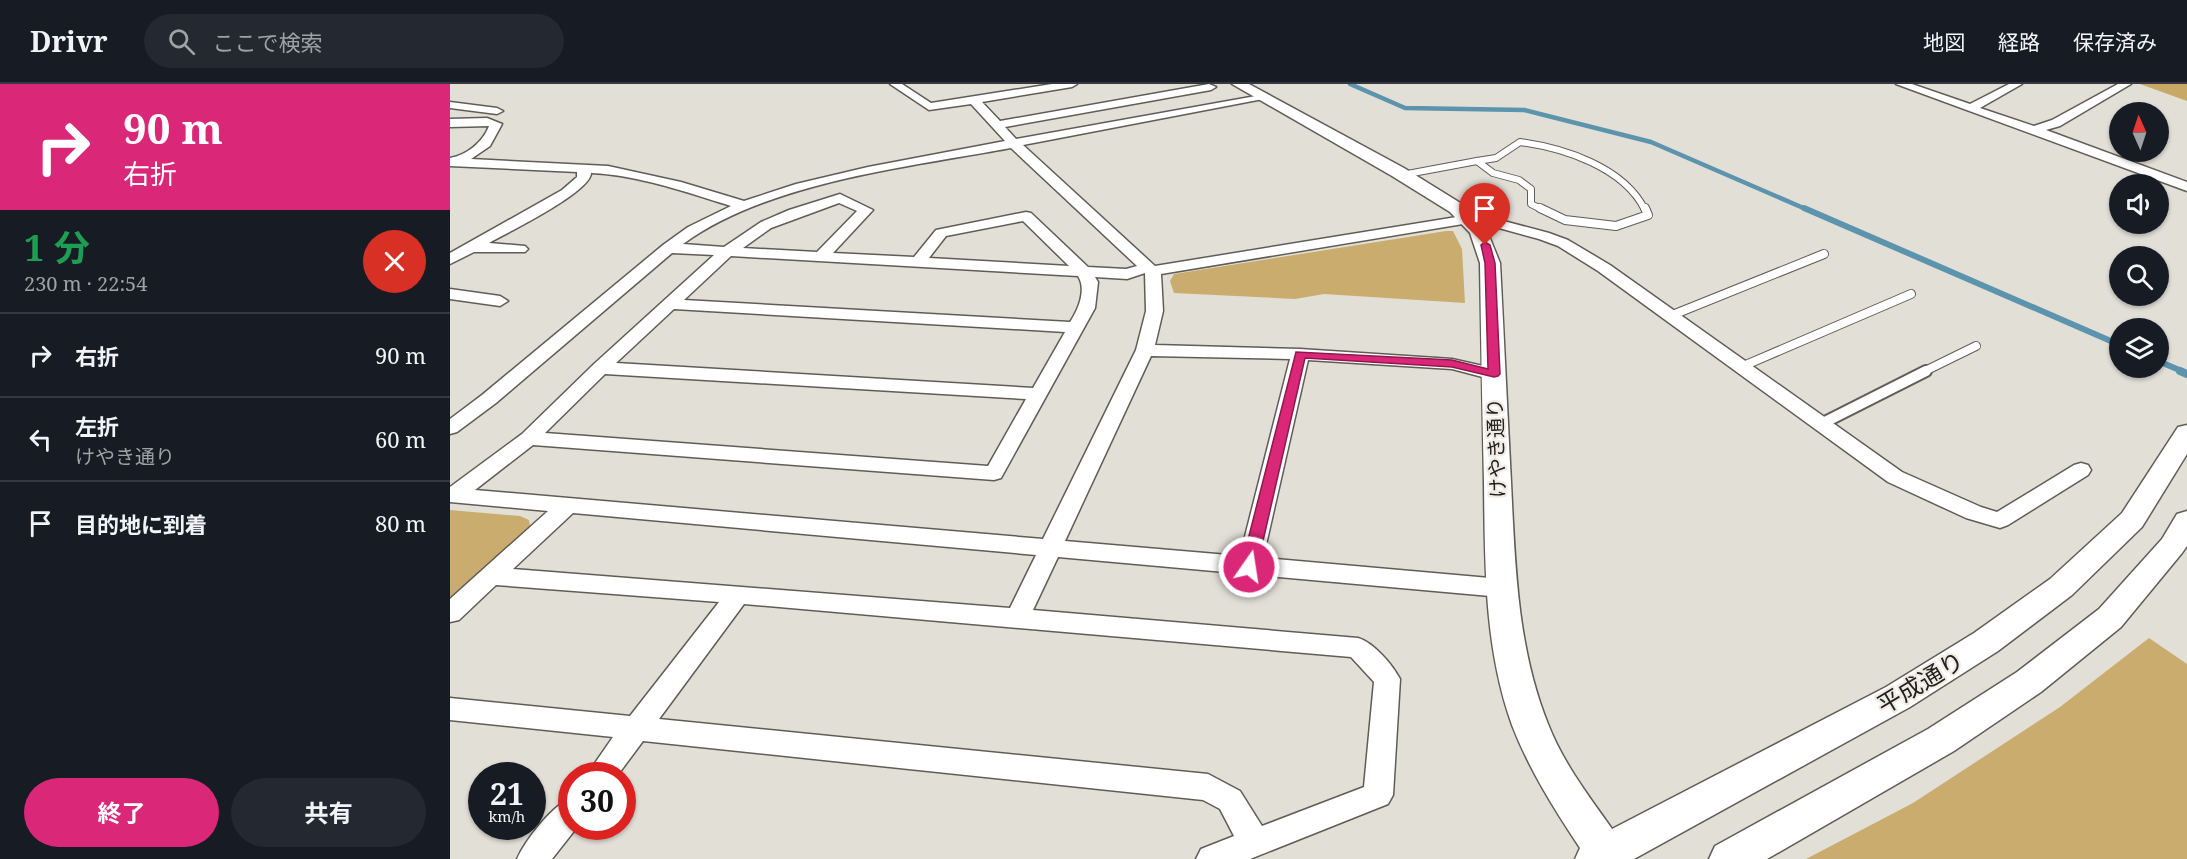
<!DOCTYPE html>
<html lang="ja">
<meta charset="utf-8">
<style>
:root{--surface:#171b24;--page:#242831;--text:#f1f3f6;--muted:#9ea1a6;--line:#363941;--accent:#db2777}
body{margin:0;font-family:"Noto Serif","Noto Sans JP",serif;background:var(--page);color:var(--text);height:100vh;display:flex;flex-direction:column;font-size:22px;white-space:nowrap}
*{box-sizing:border-box;margin:0}
p{font-size:20px;color:var(--muted)}
.icon{flex:none;width:33px;height:33px;fill:none;stroke:currentColor;stroke-width:2;stroke-linecap:round;stroke-linejoin:round}
.map{position:relative;flex:1;overflow:hidden}
.sheet{display:flex;flex-direction:column;background:var(--surface);width:450px}
.sheet>*{flex:none}
.top-card{background:#db2777;color:#fff;overflow:hidden}
.needle{width:39px;rotate:357deg}
.buttons{position:absolute;left:1659px;top:18px;display:grid;gap:12px}
.buttons a{display:grid;place-items:center;width:60px;height:60px;border-radius:50%;background:var(--surface);box-shadow:0 2px 4px #0004;font-size:30px}
.speed{position:absolute;left:18px;top:678px;display:flex;gap:12px;font-size:30px;font-weight:700;text-align:center}
.speed>*{display:grid;place-content:center;width:78px;height:78px;border-radius:50%;background:var(--surface);box-shadow:0 2px 4px #0004;line-height:1}
.speed small{font-size:15px;font-weight:400}
.speed .limit{border:9px solid #d22;background:#fff;color:#111}
.pin{position:absolute;display:grid;place-items:center;width:51px;height:51px;color:#fff;margin:-62px -26px;border-radius:50% 50% 50% 0;rotate:-45deg;box-shadow:0 0 6px #0007}
.pin .icon{rotate:45deg}
.me{position:absolute;width:66px;margin:-33px;rotate:13deg;stroke-linejoin:round;filter:drop-shadow(0 0 4px #0008)}
.turn{display:flex;align-items:center;gap:21px;height:126px;padding:0 24px;font-size:27px}
.turn .icon{width:78px;height:78px;stroke-width:2.5}
.turn b{display:block;font-size:42px;line-height:51px}
.round{display:grid;place-items:center;flex:none;width:63px;height:63px;border-radius:32px;background:var(--page)}
.summary{display:flex;align-items:center;justify-content:space-between;height:102px;padding:0 24px}
h1{font-size:36px;font-weight:700;line-height:45px;color:#1e9e55}
.action{display:flex;gap:12px;margin-top:auto;padding:12px 24px}
.action a{flex:1;height:69px;border-radius:36px;background:var(--accent);color:#fff;font-size:24px;font-weight:700;line-height:69px;text-align:center}
.action a+a{background:var(--page);color:var(--text)}
ul{padding:0;list-style:none}
li{display:flex;align-items:center;gap:18px;height:84px;padding:0 24px;border-top:2px solid var(--line)}
li div{flex:1}
li b{display:block;font-size:22px}
li em{font-style:normal}
header{display:flex;align-items:center;gap:36px;box-sizing:border-box;height:84px;padding:0 30px;background:var(--surface);border-bottom:2px solid var(--line)}
header strong{font-size:28px}
nav{display:flex;gap:33px;margin-inline-start:auto;font-size:21px}
.search{width:420px;height:54px;background:var(--page);display:flex;align-items:center;gap:15px;box-sizing:border-box;padding:0 21px;border-radius:33px;color:var(--muted);font-size:22px}
main{display:flex;flex:1;min-height:0}
.map>svg:first-child{display:block}
.green{fill:#caad6e}
.forest{fill:#c7a864}
.lines{fill:none;stroke-linecap:round;stroke-linejoin:round}
.stream-far2{stroke:#5d94ad;stroke-width:4.5}
.stream-far1{stroke:#5d94ad;stroke-width:6}
.stream{stroke:#5d94ad;stroke-width:8}
.service-far2-casing{stroke:#605d57;stroke-width:8}
.service-far1-casing{stroke:#605d57;stroke-width:10}
.service-casing{stroke:#605d57;stroke-width:14}
.minor-casing{stroke:#605d57;stroke-width:3}
.tertiary-casing{stroke:#605d57;stroke-width:3}
.service-far2{stroke:#fff;stroke-width:6}
.service-far1{stroke:#fff;stroke-width:8}
.service{stroke:#fff;stroke-width:10}
.minor{fill:#fff;fill-rule:evenodd}
.tertiary{fill:#fff;fill-rule:evenodd}
.route{fill:#db2777;stroke:#8e194d;stroke-width:1.5}
.labels{text-anchor:middle;dominant-baseline:central;stroke-width:4.5;stroke-linejoin:round;paint-order:stroke}
.street-label{font-size:20px;fill:#22211e;stroke:#f0ece5}
.near-street-label{font-size:24px;fill:#22211e;stroke:#f0ece5}
</style>
<header>
<strong>Drivr</strong>
<div class="search"><svg class="icon" aria-label="search" viewBox="0 0 24 24"><circle cx="10" cy="10" r="6"/><path d="M15 15l6 6"/></svg>ここで検索</div>
<nav><a>地図</a><a>経路</a><a>保存済み</a></nav>
</header>
<main>
<section class="sheet">
<div class="top-card">
<div class="turn"><svg class="icon" aria-label="right" viewBox="0 0 24 24"><path d="M7 20v-9h11M14 6l5 5-5 5"/></svg><div><b>90 m</b>右折</div></div>
</div>
<div class="summary"><div><h1>1 分</h1><p>230 m · 22:54</p></div><a class="round" style="background:#d93025;color:#fff"><svg class="icon" aria-label="close" viewBox="0 0 24 24"><path d="M6 6l12 12M18 6L6 18"/></svg></a></div>
<ul>
<li><svg class="icon" aria-label="right" viewBox="0 0 24 24"><path d="M7 20v-9h11M14 6l5 5-5 5"/></svg><div><b>右折</b></div><em>90 m</em></li>
<li><svg class="icon" aria-label="left" viewBox="0 0 24 24"><path d="M17 20v-9H6M10 6l-5 5 5 5"/></svg><div><b>左折</b><p>けやき通り</p></div><em>60 m</em></li>
<li><svg class="icon" aria-label="arrive" viewBox="0 0 24 24"><path d="M6 21V4h12l-3 4 3 4H6"/></svg><div><b>目的地に到着</b></div><em>80 m</em></li>
</ul>
<div class="action"><a>終了</a><a>共有</a></div>
</section>
<div class="map">
<svg width="1737" height="775" viewBox="0 0 1737 775">
<rect width="100%" height="100%" fill="#e2dfd7"/>
<g class="green">
<path d="M996,147H1003L1012,165L1015,219L874,210L845,215L724,209L720,197L724,190Z"/>
<path d="M0,426L70,432L79,436L80,442L0,515Z"/>
<path d="M1699,554L1737,580V775H1356L1463,719L1610,623Z"/>
</g>
<path class="forest" d="M1690,0H1737V17Z"/>
<g class="lines">
<path class="stream-far2" d="M900,0L955,24L1074,26L1201,58L1358,126"/>
<g class="stream-far1">
<path d="M1354,124L1670,261"/>
<path d="M1708,277L1734,288"/>
</g>
<path class="stream" d="M1730,287L1737,290"/>
<defs>
<g id="service-far2">
<path d="M1027,77L1043,89L1069,96L1081,105V120L1093,126"/>
<path d="M1027,77L1046,74L1070,58C1114,64 1174,83 1195,126"/>
<path d="M952,91L1027,77"/>
</g>
<g id="service-far1">
<path d="M1090,124L1115,136L1166,142L1198,131L1195,124"/>
<path d="M1220,232L1374,170"/>
<path d="M1291,283L1461,210"/>
<path d="M1473,288L1526,262"/>
</g>
<path id="service" d="M1371,340L1476,287"/>
<g id="minor">
<path d="M440,0H452L481,19L602,0H627L622,3L532,18L550,37L759,0L766,3L761,6L555,43L566,55L817,10V14L813,15L573,61L705,182L1019,131L1050,136L1099,149L1118,156L1160,181L1452,388L1531,423L1547,428L1624,381L1631,379L1638,381L1641,386L1638,391L1558,441L1550,444L1516,434L1438,398L1148,187L1108,162L1089,155L1049,144L1019,139L711,190L713,227L705,261L850,265L1002,275L1051,286L1053,290L1051,294L1044,296L1002,285L858,276L813,474L1051,495L1060,498L1063,504L1060,510L1051,513L608,473L583,526L908,554C924,559 942,580 950,595L943,711L938,720L800,775H746L751,765L784,752L770,725L753,716L193,657L167,692H136L163,653L0,636V614L180,632L269,518L46,501L9,536L0,538V515L98,427L0,418V403L72,350L144,280L264,171L222,169L46,319L7,348L0,350V335L32,311L213,161L238,143L281,122C236,108 188,91 141,89C141,108 57,149 39,159L75,162L78,165L75,168H24L0,180V169L112,106L127,93V88L0,82V74C17,71 33,58 39,42L0,43V35L37,34L52,40L40,62L21,75L158,82L231,98L294,117L346,100L418,83L555,57L521,20L479,26ZM561,64L687,182L676,185L638,183L581,129L576,128L486,146L464,173L383,169L423,126L390,110L339,126L311,138L274,163L233,160C318,98 458,83 561,64ZM389,119L407,127L367,168L293,164L321,144ZM573,137L619,182L479,174L496,152ZM281,172L628,192C637,206 628,226 620,238L234,216ZM695,189L696,227L686,266L593,455L25,406L83,361L544,396L551,394L645,224L648,198L645,193L677,195ZM224,225L615,248L583,304L166,279ZM701,272L840,275L790,472L615,457ZM155,290L576,315L538,382L95,349ZM123,429L586,471L560,524L63,485ZM294,520L901,573L924,598L914,703L812,742L790,707L758,690L209,635Z"/>
<path d="M1446,0H1462L1520,20L1559,0H1572L1530,24L1584,42L1602,36L1668,0H1681L1610,42L1596,46L1737,98V107Z"/>
<path d="M0,18L47,24L53,27L47,30L0,24Z"/>
<path d="M0,205L50,212L58,217L50,222L0,215Z"/>
<path d="M122,714V742H128L102,775H67C75,757 103,720 122,714Z"/>
</g>
<g id="tertiary">
<path d="M782,0H799L954,84L1012,120L1037,147L1050,179C1054,252 1057,325 1061,398C1065,480 1067,563 1098,640C1113,679 1139,712 1162,745L1436,603L1524,549L1600,495L1672,429L1728,343L1737,341V370L1692,443L1622,511L1548,567L1460,623L1184,775H1125L1130,764C1104,725 1079,685 1062,641C1034,563 1035,480 1034,398C1032,325 1031,252 1030,179L1020,149L1000,128L942,92Z"/>
<path d="M1737,427V462L1732,469L1671,543L1591,608L1504,667L1317,775H1259L1265,762L1478,645L1567,588L1649,525L1712,455L1727,430Z"/>
</g>
</defs>
<use href="#service-far2" class="service-far2-casing"/>
<use href="#service-far1" class="service-far1-casing"/>
<use href="#service" class="service-casing"/>
<use href="#minor" class="minor-casing"/>
<use href="#tertiary" class="tertiary-casing"/>
<use href="#service-far2" class="service-far2"/>
<use href="#service-far1" class="service-far1"/>
<use href="#service" class="service"/>
<use href="#minor" class="minor"/>
<use href="#tertiary" class="tertiary"/>
</g>
<path class="route" d="M1035,158L1040,161L1045,179L1050,290L1048,292L1044,293L1002,283L855,274L807,483L804,486H794L791,483L846,268L1002,276L1038,285L1035,179L1031,161Z"/>
<g class="labels">
<g class="street-label">
<text transform="translate(1046 364) rotate(-92)">けやき通り</text>
</g>
<g class="near-street-label">
<text transform="translate(1470 598) rotate(-31)">平成通り</text>
</g>
</g>
</svg>
<div class="buttons">
<a><svg class="needle" viewBox="-14 -14 28 28"><path d="M0-13l5 13h-10z" fill="#e53935"/><path d="M0 13l5-13h-10z" fill="#9ea1a6"/></svg></a>
<a><svg class="icon" aria-label="sound" viewBox="0 0 24 24"><path d="M4 9h4l5-4v14l-5-4H4zM17 9q2 3 0 6"/></svg></a>
<a><svg class="icon" aria-label="search" viewBox="0 0 24 24"><circle cx="10" cy="10" r="6"/><path d="M15 15l6 6"/></svg></a>
<a><svg class="icon" aria-label="layers" viewBox="0 0 24 24"><path d="M12 4l9 5-9 5-9-5zM3 14l9 5 9-5"/></svg></a>
</div>
<div class="speed"><div>21<small>km/h</small></div><div class="limit">30</div></div>
<div class="pin" style="left:1035px;top:161px;background:#d93025"><svg class="icon" aria-label="arrive" viewBox="0 0 24 24"><path d="M6 21V4h12l-3 4 3 4H6"/></svg></div>
<svg class="me" style="left:799px;top:483px" viewBox="-20 -20 40 40"><circle r="17" fill="#db2777" stroke="#fff" stroke-width="3"/><path d="M0-11L8 9 0 5-8 9z" fill="#fff"/></svg>
</div>
</main>
